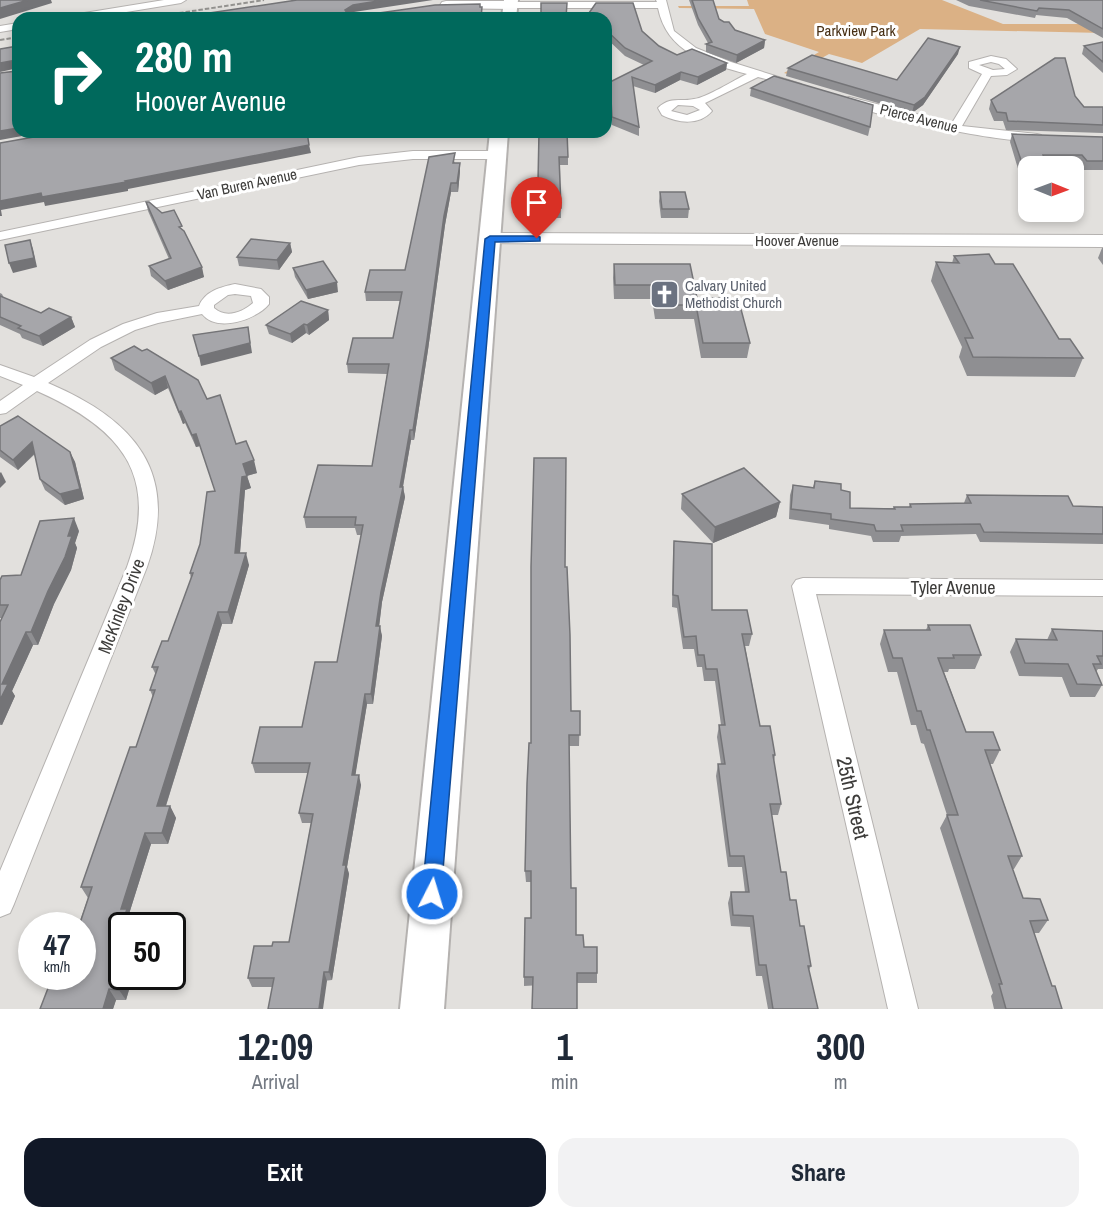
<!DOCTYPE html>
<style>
:root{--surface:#fff;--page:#f2f2f3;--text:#1f2937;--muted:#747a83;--accent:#111827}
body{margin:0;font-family:"Archivo Narrow",sans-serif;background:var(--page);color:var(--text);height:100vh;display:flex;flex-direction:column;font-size:22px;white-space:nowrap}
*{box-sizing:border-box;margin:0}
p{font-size:20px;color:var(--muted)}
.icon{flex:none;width:33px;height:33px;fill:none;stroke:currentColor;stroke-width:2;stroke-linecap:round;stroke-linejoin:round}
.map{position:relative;height:1009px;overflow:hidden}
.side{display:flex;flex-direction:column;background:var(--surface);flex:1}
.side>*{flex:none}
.hud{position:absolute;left:12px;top:12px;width:600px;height:126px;border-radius:18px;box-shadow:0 3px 9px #0003;background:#00695c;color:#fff;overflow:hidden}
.needle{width:39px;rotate:91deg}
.fabs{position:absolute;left:1018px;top:156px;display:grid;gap:12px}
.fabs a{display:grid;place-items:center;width:66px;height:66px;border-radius:12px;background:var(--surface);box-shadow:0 3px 9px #0003;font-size:30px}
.speed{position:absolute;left:18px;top:912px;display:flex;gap:12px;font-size:30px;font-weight:700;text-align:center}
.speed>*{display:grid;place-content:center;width:78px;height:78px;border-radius:50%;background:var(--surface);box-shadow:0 3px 9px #0003;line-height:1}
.speed small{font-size:15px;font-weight:400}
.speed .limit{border:3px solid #111;border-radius:9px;background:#fff;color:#111}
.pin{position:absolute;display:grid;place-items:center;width:51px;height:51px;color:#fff;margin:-62px -26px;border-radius:50% 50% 50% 0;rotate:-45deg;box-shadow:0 0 6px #0007}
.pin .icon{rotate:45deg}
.me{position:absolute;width:66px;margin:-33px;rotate:5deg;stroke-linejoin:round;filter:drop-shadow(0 0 4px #0008)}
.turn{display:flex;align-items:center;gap:21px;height:126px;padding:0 24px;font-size:27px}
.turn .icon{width:78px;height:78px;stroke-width:2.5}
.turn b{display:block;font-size:42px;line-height:51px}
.eta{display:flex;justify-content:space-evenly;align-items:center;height:102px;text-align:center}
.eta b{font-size:36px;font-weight:800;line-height:42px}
.button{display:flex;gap:12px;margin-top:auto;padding:12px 24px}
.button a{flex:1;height:69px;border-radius:18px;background:var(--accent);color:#fff;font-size:24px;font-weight:800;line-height:69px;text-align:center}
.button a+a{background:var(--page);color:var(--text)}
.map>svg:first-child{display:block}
.green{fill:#dbb185}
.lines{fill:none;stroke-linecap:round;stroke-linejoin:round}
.minor-casing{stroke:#b5b2b0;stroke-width:2}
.tertiary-casing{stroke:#b5b2b0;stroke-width:2}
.secondary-casing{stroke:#b5b2b0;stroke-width:4}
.minor{fill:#fff;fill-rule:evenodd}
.tertiary{fill:#fff;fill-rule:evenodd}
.secondary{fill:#fff;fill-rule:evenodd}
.rail{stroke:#93928f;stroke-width:2;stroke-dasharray:4.5 2;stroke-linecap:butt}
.wall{fill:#8f8f92}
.shaded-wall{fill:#747477}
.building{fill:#a6a6aa;stroke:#747477;stroke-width:1.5}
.route{fill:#1a73e8;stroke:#114b97;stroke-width:1.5}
.labels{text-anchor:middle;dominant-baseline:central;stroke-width:6;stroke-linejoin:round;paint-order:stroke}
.far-park-label{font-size:15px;fill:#472f14;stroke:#fff}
.far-street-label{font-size:15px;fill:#3d3c3a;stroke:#fff}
.far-worship-label{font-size:15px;fill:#5b616d;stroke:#fff;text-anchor:start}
.street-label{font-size:18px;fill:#3d3c3a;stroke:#fff}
.near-street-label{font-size:21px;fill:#3d3c3a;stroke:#fff}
</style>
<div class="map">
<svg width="1103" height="1009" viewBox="0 0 1103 1009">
<rect width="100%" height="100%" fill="#e2e0dd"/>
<path class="green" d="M747,0H942L1003,24H1103V33L920,29L862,63L829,54L791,75L784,73L819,52L765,34L754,9L679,8L678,6H749Z"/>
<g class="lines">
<defs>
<g id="minor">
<path d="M164,0H186L181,3L90,18H67L72,15Z"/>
<path d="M656,0H666L674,31L696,48L731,62L801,84L795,87L758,77L705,103L712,111C699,126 678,123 662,115L658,108C670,96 680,102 694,99C706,98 734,80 747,74C707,63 667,53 658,8H510L505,5L510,2H657ZM678,105L693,106L700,110L687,115L671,111Z"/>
<path d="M18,23V29L0,32V26Z"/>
<path d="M991,56L1006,59L1017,69L1007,75L991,76L962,126L1037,134L1041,135V141C1017,146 860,115 843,100L849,97L952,123L982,74L969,68V62ZM991,62L999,64L1005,69L993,70L979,65Z"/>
<path d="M413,151H497L503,155L497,159H413L359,165L0,240V232L359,157Z"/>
<path d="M235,284L261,289L269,297V304C256,320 217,333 202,314L158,323L135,330L101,347L48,383C133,419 181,471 147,567L14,904L10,913L0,917V871L127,567C161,474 120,428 37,391L6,413L0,414V401L23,385L0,376V365L34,377L90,340L123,324L157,313L199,306C205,291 221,287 235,284ZM235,294L251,296L253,303C243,312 226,319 214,308V305L228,295Z"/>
<path d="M803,578L1103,580V596L816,594L918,1009H888L792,586L796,580Z"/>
</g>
<g id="tertiary">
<path d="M446,1H510L516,5L510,9L442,8L440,5L442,2Z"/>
<path d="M490,233L1103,235V247L483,243L481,239L483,235Z"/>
</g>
<g id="secondary">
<path d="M504,0H518L516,18H502Z"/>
<path d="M490,132H508L444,1009H400Z"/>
</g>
</defs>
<use href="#minor" class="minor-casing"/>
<use href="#tertiary" class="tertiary-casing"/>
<use href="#secondary" class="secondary-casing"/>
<use href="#minor" class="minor"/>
<use href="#tertiary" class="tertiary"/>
<use href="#secondary" class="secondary"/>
<g class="rail">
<path d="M147,18L264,0"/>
<path d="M0,40L18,37"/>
</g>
</g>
<g class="wall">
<path d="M689,0H713L719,19L735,30L765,40L764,48L736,63L706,52V44L708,43L698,25Z"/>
<path d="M956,0H1103V38L1067,18L1036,15L1035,18L969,6Z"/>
<path d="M596,3H633L642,31L659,46L677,55L692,49L727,63L726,70L697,85L680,80L655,93L633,86L639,127V136L612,125L610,82L644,65L625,56L606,38V18H589V13Z"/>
<path d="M1103,42V73L1082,54L1084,46Z"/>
<path d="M958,54L923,105L912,113L786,76L788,68L897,80Z"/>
<path d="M751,88L870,127L868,136L750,96Z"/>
<path d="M1075,96L1084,107H1103V133L1006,130L1003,121H994L989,109L991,100Z"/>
<path d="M539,132L568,157V165H560L561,218H541V190H538Z"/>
<path d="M1012,134L1103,137V170H1084L1079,164H1046V166H1029V173L1019,172L1010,142Z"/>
<path d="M455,161V163H460V171L458,192H451L445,225L428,350L414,440H411L403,487L405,497L382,602L379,626L382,636L373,704H367L355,775L361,785L347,867L349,874L332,980L273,987H252L248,978L272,946L289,942L311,823H302L299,813L308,773H255L252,763L302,727L337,662L361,535H357L355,528H306L304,517L372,466L387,374L348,373L347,364L393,338L400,301H366L365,292L405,270Z"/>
<path d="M660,192L689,209L688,218H661L659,201Z"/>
<path d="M146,202L183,230L204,277L168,290L151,276L149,266L169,259L148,211Z"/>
<path d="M290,243L292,252L279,270L239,266L237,257Z"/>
<path d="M1102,248H1103V265L1098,258Z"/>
<path d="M954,256L995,264L1059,339L1083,358L1075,377L967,376L959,357L962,347L931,281L936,262L952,263Z"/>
<path d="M614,264L697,298L750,343L747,358H701L694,319H655L652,299H614L613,278Z"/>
<path d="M293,268L338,292L308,299L295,277Z"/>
<path d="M0,293L2,294L4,298L41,313L71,317L75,327L43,346L22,338L20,334L0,325Z"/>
<path d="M328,310L329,320L309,335L306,333L292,343L269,334L266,325Z"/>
<path d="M134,346L207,399L236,444L257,473L247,476L251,488L245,490L240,553L249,565L232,624H222L166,806H170L176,818L168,844H151L129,914L133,920L131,926H122V976H133L126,1000H116L113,1009H40L58,983L88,898L81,887L136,747L153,697L150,690L156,675L152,667L168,641L191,579L190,573L200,544L215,491L200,446L196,447L185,423L183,424L168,388L155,395L115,370L111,358Z"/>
<path d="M0,426L70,452L75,462L84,499L65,505L45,490L40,479L35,454L18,470L0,457Z"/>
<path d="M815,481L841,490L850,508H893L894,507H909L910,504L964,503L967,495L1073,506L1103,507V544L980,542L976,534L901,536L899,542H873L871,536L829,529V525L789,519L790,495L793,485L813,487Z"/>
<path d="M682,494L780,502L776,517L713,543L681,509Z"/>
<path d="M79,531L75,543L77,548L71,570L54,604L38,645H33L12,691L15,696L2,725H0V622L2,618H0V580L21,575Z"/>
<path d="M674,541L712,610L752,634L749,646H745L760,726L775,755L774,761L781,804L778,815H772L781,872L800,926L811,966L809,970L818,1009H768L762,976H756L750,927L731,926L728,903L731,892H745L742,867H728L716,776L718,764H721L717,737L719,725H721L715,681H704L702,667H697L694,649H683L677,608L672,607L673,553Z"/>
<path d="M565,567L571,711H580L579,746H569L571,888L576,935L597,973V983H577L524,986V977L531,918V882H526L525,871L531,743Z"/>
<path d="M928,625L981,655L975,669H949L948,672H944L966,732L1000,750L993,764H990L1022,856L1014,869H1012L1023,898L1048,920L1039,933H1034L1052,986L1062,1009H994L991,996L993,993L940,828L947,815L924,744L921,743L916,725H911L897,672H888L880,644L884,630H926Z"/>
<path d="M1052,629L1103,631V669H1098L1096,672L1102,685L1095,697H1070L1062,677L1019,676L1010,652L1016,639L1047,640Z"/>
</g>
<g class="shaded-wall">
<path d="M28,0H51L52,3L0,19V8Z"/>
<path d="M384,0H433L354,12L346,18L345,10L353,5Z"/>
<path d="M765,40L764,48L736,63L737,55Z"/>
<path d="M960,47L958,54L923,105L912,113L914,105Z"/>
<path d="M17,60L18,68L0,72V63Z"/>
<path d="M727,63L726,70L697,85L698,77Z"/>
<path d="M681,72L680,80L655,93V85Z"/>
<path d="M18,128V132H44L0,140V131Z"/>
<path d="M434,132H459L434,135Z"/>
<path d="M309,145L311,153L128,189V191L45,206L44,202L1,210L2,216H0V201L41,193L125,181Z"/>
<path d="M460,163V171L458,192L457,183Z"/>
<path d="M451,183V192L445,225L428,350L414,440L413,430L444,216Z"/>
<path d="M30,240L33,249L37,267L13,273L9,263Z"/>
<path d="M290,243L292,252L279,270L277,260Z"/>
<path d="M202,267L204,277L168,290L165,281Z"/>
<path d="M337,282L338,292L308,299L306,290Z"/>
<path d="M328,310L329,320L309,335L307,325Z"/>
<path d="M71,317L75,327L43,346L39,336Z"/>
<path d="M304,324L306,333L292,343L290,334Z"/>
<path d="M248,327L252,353L201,366L199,356Z"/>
<path d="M165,376L168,388L155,395L151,383Z"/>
<path d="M181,411L185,423L183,424L179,412Z"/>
<path d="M410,430L411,440L401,497L400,487Z"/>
<path d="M196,434L200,446L196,447L192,435Z"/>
<path d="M32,442L36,452L18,470L13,460Z"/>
<path d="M70,452L75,462L84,499L65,505L60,494Z"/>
<path d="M254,460L257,473L246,476L243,464Z"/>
<path d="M1,472L6,482L0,488V473Z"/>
<path d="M247,476L251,488L245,490L239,565L235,553L242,477Z"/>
<path d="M403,487L405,497L382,602L378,636L376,626L381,592Z"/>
<path d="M780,502L776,517L713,543L715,527Z"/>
<path d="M74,518L79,531L75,543L77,548L71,570L54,604L38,645L31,632L68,536Z"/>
<path d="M246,553L249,565L232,624L228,612Z"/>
<path d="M218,612L222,624L162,818L157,806Z"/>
<path d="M380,626L382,636L373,704L371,694Z"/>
<path d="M26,632L33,645L12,691L15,696L2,725L0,723V700L2,684Z"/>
<path d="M365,694L367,704L354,784L352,775Z"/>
<path d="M359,775L361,785L347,867L349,874L332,980L329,972L343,865Z"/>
<path d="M170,806L176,818L168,844L162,833Z"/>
<path d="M145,833L151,844L129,914L133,920L131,926H122V957L117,969L110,959L121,909Z"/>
<path d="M324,972L327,981L323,1009H319Z"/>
<path d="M123,976H133L126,1000L119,990Z"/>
<path d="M109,989L116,1000L113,1009H103Z"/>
</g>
<g class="building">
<path d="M0,0H28L0,8Z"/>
<path d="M297,0H384L353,5L345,10L347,13H379L435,5L480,4V7H482L481,18H176Z"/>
<path d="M692,0H713L719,19L724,22H729L735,30L765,40L737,55L706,44L712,42L698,18Z"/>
<path d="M980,0H1103V29L1069,10L1039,8L1037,11Z"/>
<path d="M541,3H567L566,18H541Z"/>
<path d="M596,3H633L642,31L659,46L677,55L692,49L727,63L698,77L681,72L655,85L632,77L639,127L612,117L610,82L652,61L625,48L606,30V18H594L589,13Z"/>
<path d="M928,38L960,47L925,97L914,105L788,68L812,55L897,80Z"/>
<path d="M1103,42V62L1084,46Z"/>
<path d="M18,46V128L0,131V73L17,71V60L0,63V49Z"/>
<path d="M1055,58H1065L1075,96L1084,107H1103V125L1008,121L1006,113L997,112L991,100Z"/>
<path d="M774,76L873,105L870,127L751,88Z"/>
<path d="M62,132H261L262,137L307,132L309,145L125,181L126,182L42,197L41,193L0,201V143Z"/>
<path d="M539,132H567L568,157H559L561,208H541L542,181H538Z"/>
<path d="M1012,134L1103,137V161H1087L1082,155H1043L1047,165L1022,163Z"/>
<path d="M455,153L453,163H460L457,183H451L444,216L427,340L413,430H410L400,487H403L381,592L376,626H380L371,694H365L352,775H359L343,865H346L329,972H324L319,1009H268L274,978H248L254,946H272L273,942H289L313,814L299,813L310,763H252L260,727H302L315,662H337L363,525H355L356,517H304L318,465L372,466L389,364H347L353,338H393L402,292H365L370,270H405L429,157Z"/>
<path d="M660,192H685L689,209H662Z"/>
<path d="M146,202H149L162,213L174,210L182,226L179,227L184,231L202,267L165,281L149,266L171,258Z"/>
<path d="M251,239L290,243L277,260L237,257Z"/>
<path d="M30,240L34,258L9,263L5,245Z"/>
<path d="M989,254L995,264H1013L1059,339H1070L1083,358L973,357L965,338H973L936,262L959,263L954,256Z"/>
<path d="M323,261L337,282L306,290L293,268Z"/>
<path d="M614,264H690L697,298H738L750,343H703L696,305H656L653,285H615Z"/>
<path d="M0,296L41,313L49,308L71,317L39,336L18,328L21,326L0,317Z"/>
<path d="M301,301L328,310L307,325L304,324L290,334L266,325Z"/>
<path d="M248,327L250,343L199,356L193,335Z"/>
<path d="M134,346L142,351L147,349L198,380L207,399L220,395L236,444L246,441L254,460L243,464L247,476L242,477L235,553H246L228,612H218L157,806H170L162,833H145L121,909H127L110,959H122V976H123L119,990L109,989L103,1009H40L50,983H58L60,976H82V926H79L92,887H81L130,747H136L155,690H150L158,667H152L162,641H168L193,573H190L200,544L207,492L215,491L196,434L192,435L181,411L179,412L165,376L151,383L111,358Z"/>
<path d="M18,416L70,452L80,489L60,494L40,479L32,442L13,460L0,450V426Z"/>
<path d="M534,458H566L565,567H567L570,635L571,711H580V735H569L571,888H576V935H583L584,947H597V973H577V1009H532L533,977H524L525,918H531V871H525L527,784L529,743H531V567Z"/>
<path d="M744,468L780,502L715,527L682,494Z"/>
<path d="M815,481L841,484V490L850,492V508L895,509L894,507H911L910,504L971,503L967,495L1068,496L1073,506L1103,507V534L984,532L980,524L901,525L903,531H876L874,525L831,519V514L791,509L793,485L814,488Z"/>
<path d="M74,518L68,536H72L65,557L48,591L31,632H26L2,684H8L0,700V622L8,605H0V580L2,576L21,575L40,521Z"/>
<path d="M674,541L712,544V610H747L752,634H742L760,726H770L775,755H773L781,804H770L781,872H786L790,900H796L800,926H804L811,966H808L818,1009H773L766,965H759L753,916L733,915L731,892H749L744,856H730L718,764H725L719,725H725L717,669H706L704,655H698L696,636L684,637L678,596L673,595Z"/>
<path d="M928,625H970L981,655H953L954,658H938L966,732H993L1000,750H985L1022,856H1008L1023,898L1040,899L1048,920L1030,921L1052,986H1055L1062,1009H1006L999,984H1002L947,815H958L930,730H927L921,711H917L902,658H893L884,630H930Z"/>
<path d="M1052,629L1103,631V656H1097L1101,664H1093L1102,685L1077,684L1068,664L1025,663L1016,639L1057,640Z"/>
</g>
<path class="route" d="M537,236L540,237V241L495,242L441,894L439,900L432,903L425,900L422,894L485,239L490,236Z"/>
<defs>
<symbol id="church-square" viewBox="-11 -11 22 22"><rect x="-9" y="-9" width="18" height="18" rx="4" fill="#6b7280" stroke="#fff"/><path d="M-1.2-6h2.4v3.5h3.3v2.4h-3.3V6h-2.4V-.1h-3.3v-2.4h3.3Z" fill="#fff"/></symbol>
</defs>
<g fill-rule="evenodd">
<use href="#church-square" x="648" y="278" width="33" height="33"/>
</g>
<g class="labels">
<g class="far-park-label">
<text x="856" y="30">Parkview Park</text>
</g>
<g class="far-street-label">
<text transform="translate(919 118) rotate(14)">Pierce Avenue</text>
<text transform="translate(247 184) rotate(-12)">Van Buren Avenue</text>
<text x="797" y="240">Hoover Avenue</text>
</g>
<g class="far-worship-label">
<text x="685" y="285">Calvary United<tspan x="685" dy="17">Methodist Church</tspan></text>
</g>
<g class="street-label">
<text x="953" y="587">Tyler Avenue</text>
<text transform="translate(121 606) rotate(-69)">McKinley Drive</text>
</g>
<g class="near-street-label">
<text transform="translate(853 798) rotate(77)">25th Street</text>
</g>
</g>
</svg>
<div class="fabs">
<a><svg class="needle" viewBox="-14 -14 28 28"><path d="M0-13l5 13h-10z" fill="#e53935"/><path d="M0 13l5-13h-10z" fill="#747a83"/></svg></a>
</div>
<div class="speed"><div>47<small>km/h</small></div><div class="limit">50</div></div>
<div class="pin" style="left:537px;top:239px;background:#d93025"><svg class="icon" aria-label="arrive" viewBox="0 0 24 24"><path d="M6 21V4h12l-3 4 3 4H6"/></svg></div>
<svg class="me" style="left:432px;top:894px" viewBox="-20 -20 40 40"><circle r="17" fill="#1a73e8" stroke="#fff" stroke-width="3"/><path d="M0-11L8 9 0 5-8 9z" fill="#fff"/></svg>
<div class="hud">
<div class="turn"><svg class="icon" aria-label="right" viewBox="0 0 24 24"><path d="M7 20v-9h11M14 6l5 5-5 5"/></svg><div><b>280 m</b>Hoover Avenue</div></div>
</div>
</div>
<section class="side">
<div class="eta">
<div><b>12:09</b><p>Arrival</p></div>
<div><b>1</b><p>min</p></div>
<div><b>300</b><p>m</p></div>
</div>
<div class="button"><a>Exit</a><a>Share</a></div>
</section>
